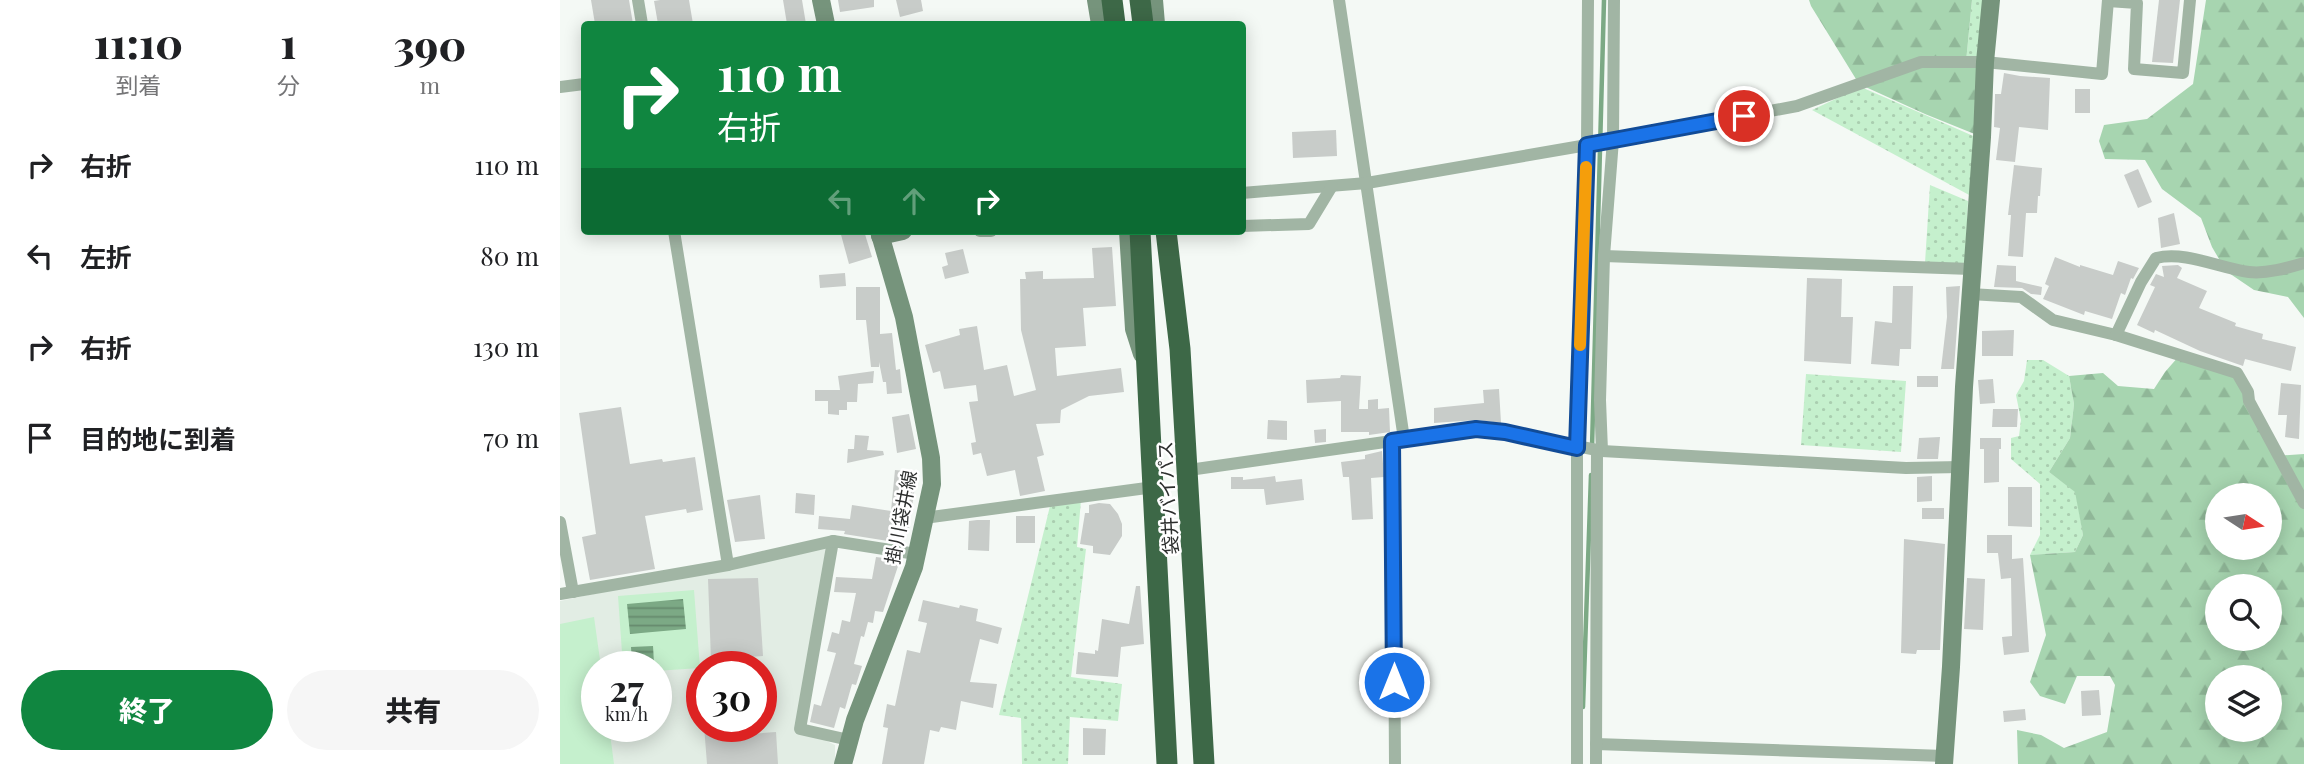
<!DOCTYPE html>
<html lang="ja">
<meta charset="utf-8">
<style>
:root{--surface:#fff;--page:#f6f6f6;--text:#202124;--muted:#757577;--accent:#108640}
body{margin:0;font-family:"Playfair Display","Noto Sans JP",serif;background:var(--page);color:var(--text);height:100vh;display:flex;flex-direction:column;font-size:26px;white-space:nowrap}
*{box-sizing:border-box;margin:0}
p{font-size:23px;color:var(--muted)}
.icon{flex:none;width:38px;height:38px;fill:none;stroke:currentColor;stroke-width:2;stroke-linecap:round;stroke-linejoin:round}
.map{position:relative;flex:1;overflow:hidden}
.side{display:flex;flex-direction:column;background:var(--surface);width:560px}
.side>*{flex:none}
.top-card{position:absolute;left:21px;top:21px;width:665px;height:214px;border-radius:7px;box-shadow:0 4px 18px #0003;background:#108640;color:#fff;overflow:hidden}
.needle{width:46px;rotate:102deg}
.buttons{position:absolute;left:1645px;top:483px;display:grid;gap:14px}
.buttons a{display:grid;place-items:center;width:77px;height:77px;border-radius:50%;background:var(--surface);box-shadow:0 4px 18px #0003;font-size:35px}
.speed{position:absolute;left:21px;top:651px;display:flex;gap:14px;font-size:35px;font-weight:700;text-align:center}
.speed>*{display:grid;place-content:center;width:91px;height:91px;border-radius:50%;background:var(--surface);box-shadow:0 4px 18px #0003;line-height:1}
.speed small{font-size:18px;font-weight:400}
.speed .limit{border:10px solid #d22;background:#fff;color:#111}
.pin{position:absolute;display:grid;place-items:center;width:60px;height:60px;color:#fff;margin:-30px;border:4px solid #fff;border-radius:50%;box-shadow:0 2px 7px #0007}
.me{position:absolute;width:77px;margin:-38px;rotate:0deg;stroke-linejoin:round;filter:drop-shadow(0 0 5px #0008)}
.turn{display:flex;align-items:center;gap:24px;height:147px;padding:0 21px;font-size:32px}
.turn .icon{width:91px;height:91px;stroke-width:2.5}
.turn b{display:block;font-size:49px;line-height:60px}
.lanes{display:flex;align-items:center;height:66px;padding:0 21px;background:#0003;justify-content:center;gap:35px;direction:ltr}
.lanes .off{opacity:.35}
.eta{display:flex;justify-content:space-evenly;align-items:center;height:119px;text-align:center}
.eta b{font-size:42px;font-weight:800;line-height:49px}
.action{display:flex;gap:14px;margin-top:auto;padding:14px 21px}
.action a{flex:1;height:80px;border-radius:42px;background:var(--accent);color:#fff;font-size:28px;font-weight:800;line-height:80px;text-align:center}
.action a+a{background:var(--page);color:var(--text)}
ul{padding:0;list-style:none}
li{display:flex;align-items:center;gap:21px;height:91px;padding:0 21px}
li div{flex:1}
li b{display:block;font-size:26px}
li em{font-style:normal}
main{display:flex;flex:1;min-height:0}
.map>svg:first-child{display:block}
.built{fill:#e2ede4;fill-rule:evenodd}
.grass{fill:url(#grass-dots)}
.forest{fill:url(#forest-firs);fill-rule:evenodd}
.garden{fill:#c5f0cd}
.water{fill:url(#water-rules)}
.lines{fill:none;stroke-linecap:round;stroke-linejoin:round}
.stream{stroke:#7ca985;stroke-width:4.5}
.building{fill:#c8ccc9}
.street{stroke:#a1b5a4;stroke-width:12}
.secondary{stroke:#76947c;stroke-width:18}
.highway{stroke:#3d6847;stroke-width:21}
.route-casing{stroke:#114b97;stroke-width:18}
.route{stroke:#1a73e8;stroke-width:12}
.slow{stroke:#f59e0b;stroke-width:12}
.labels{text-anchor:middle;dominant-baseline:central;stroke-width:5;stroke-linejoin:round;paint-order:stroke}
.street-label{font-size:19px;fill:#2d2f2e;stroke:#fff}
</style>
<main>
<section class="side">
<div class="eta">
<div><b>11:10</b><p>到着</p></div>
<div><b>1</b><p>分</p></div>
<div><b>390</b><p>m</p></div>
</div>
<ul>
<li><svg class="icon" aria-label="right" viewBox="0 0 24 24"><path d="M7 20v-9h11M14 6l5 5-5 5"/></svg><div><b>右折</b></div><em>110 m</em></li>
<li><svg class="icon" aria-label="left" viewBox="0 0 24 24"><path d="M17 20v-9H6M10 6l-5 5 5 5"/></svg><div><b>左折</b></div><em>80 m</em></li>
<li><svg class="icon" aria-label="right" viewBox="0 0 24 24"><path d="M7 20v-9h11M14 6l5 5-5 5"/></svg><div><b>右折</b></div><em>130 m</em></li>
<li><svg class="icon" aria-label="arrive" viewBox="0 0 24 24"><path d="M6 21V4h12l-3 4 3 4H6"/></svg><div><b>目的地に到着</b></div><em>70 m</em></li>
</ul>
<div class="action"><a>終了</a><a>共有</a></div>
</section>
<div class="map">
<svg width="1744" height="764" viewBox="0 0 1744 764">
<defs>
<pattern id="grass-dots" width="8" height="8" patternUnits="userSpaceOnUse" patternTransform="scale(1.75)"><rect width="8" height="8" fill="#c5f0cd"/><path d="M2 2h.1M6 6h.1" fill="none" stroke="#aaceb0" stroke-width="1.8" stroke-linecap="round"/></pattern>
<pattern id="forest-firs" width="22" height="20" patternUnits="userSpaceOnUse" patternTransform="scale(1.75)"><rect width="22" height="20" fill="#a7d5b0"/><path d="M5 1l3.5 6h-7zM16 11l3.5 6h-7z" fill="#90b798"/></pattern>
<pattern id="water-rules" width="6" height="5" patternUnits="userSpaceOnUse" patternTransform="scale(1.75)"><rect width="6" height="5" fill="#7ca985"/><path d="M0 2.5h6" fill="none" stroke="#668a6d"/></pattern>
</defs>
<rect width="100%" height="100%" fill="#f4f9f5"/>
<path class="built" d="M270,544L240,728L275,745V764H0V601ZM37,667H96V726H37ZM142,667H201V726H142Z"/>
<g class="grass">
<path d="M1412,0H1431L1422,62H1406Z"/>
<path d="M1301,87L1418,138L1411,196L1252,110Z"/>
<path d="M1370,185L1408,201L1405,265L1365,263Z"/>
<path d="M1467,360H1483L1509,376L1514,404L1510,438L1489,472L1516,492L1523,535L1515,552L1470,555L1480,535V484L1451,459V438L1459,436L1461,420L1456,395L1464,381Z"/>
<path d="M1246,374L1346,381L1341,452L1241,445Z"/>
<path d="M521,500L517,547L526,549L511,677L562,684L558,721L510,717L508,764H462L461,718L439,715L490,506Z"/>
</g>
<g class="forest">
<path d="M1249,0H1412L1406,62H1422V137L1365,114L1299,84L1251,6Z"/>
<path d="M1646,0H1744V318L1728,297L1694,290L1666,271L1652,247L1641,218L1602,189L1585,160L1545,159L1539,141L1544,125L1587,119L1633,84Z"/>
<path d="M1619,356L1668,371L1688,392L1715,456L1744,454V764H1458L1457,730L1481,735L1504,748L1547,732L1555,685L1550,676H1517L1505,704L1480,696L1470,682L1486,635L1470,555L1515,552L1523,535L1515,492L1489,472L1510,438L1514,404L1509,376L1543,373L1558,386L1594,389L1605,372ZM1657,495H1710V548H1657ZM1657,586H1710V639H1657ZM1657,677H1710V730H1657Z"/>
</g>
<g class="garden">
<path d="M134,590L140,668L96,671V667H63L58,596Z"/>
<path d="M34,617L41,667H37V726H49L54,764H0V624Z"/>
</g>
<g class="water">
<path d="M123,599L126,629L70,634L67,604Z"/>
<path d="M93,646L94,663L72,664L71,647Z"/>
</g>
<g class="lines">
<g class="stream">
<path d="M1032,448L1044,0"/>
<path d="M1023,707L1031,475"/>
</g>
</g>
<g class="building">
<path d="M31,0H69L73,24H35Z"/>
<path d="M100,0H129L133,24H98L94,1Z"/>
<path d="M223,0H242L246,24H227Z"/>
<path d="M278,0H314V7L280,12Z"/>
<path d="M336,0H361L363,11L340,17Z"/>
<path d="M1599,0H1620L1613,63L1592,62Z"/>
<path d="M1444,73L1460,76L1490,78L1488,130L1459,127L1455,162L1436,160L1440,128L1434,127L1435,97V94H1441Z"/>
<rect x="1515" y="89" width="15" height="24"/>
<path d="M776,130L777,156L733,158L732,132Z"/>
<path d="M1454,165L1482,168L1480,196H1478L1477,213H1466L1463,257L1448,256L1451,215H1448Z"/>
<path d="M1578,169L1592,202L1578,208L1564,175Z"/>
<path d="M1614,213L1620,244L1601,248L1598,218Z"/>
<path d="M280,231H304L312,257L289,264Z"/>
<path d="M552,247L556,306L523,308L526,346L495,348L497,376L561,368L564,392L529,396L501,410L500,423L476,424L484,455L477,457L485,491L460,496L455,470L427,476L421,453L413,455L411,443L416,442L409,402L418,401L416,385L384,389L380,371L373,373L365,345L400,335L399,329L417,326L424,370L447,365L454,396L476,390L461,330L460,279H466L465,272L483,271V279L534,278L532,248Z"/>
<path d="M403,249L409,273L385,279L382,267L388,265L385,253Z"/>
<path d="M1495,257L1520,267V265L1553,275L1558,261L1579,268L1573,279L1571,278L1565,295L1561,293L1552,319L1525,311L1524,315L1483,299L1489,286L1485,284Z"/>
<path d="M1437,265L1456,266V281L1482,287L1481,295L1471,294L1462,288L1434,287Z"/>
<path d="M1618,265L1622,268L1617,278L1647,291L1639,308L1676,323L1675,326L1703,334L1702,339L1736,347L1731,371L1685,359L1683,366L1640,351L1595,330L1594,333L1577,325L1595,287L1590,285L1596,274L1604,277L1602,266Z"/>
<path d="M285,273L286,286L260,288L259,275Z"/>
<path d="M1247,278L1282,279L1281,317H1293L1291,364L1244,361Z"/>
<path d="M1333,286H1353L1351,349H1340L1339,366L1311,364L1315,321L1332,323Z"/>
<path d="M1400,286L1394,369H1381L1387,317L1386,287Z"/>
<path d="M296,287H320V334L332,333L336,370L340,369L342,393L327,394L326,382H323L319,362V367H311L306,320H296Z"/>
<path d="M1454,330L1453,356H1422V331Z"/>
<path d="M314,371L313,383L298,384L297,402H287V410H279V415L268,414V401H255V390H280L278,376Z"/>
<path d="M781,375L801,376L799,409H808V400L818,399V409L829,408L830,432L809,435V432H781V401L747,403L746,380L780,378Z"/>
<rect x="1357" y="376" width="21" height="11"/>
<path d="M1433,379L1435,403L1420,404L1418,380Z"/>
<path d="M1721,383L1741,385L1739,439L1725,437L1727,415H1718Z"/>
<path d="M939,389L941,423L917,420L874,423V408L924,403L923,390Z"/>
<path d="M61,407L70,464L102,459L103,462L135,457L143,510L127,513L126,509L85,516L95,569L30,580L22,537L36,534L19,413Z"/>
<path d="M1433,409H1458L1457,427H1432Z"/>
<path d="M349,414L356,449L337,453L332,417Z"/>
<path d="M708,420L727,421V440L707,439Z"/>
<path d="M766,429V442L755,443L754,430Z"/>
<path d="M295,435L309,436L307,450L323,451L324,455L287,463L288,449H294Z"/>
<path d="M1380,437L1378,459H1357L1359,438Z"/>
<path d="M1420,438H1441V449H1439V482L1424,483V449H1420Z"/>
<path d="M822,451L824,477L811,478L813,519L792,520L789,477H783L781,462L805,459V455Z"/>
<path d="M335,470L357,472L349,529L330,526L328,541L284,534L285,531L258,529L259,516L290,519L292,505L331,511Z"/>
<path d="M715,476L716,482L742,479L744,500L706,505L704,489H671V477H683V480Z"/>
<path d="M1372,476V501L1357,502V477Z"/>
<path d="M1448,487H1472V527L1448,526Z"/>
<path d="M236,493L255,495L254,515L235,513Z"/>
<path d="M200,495L205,539L175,542L167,500Z"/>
<path d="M539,503L550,504L558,514L562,524V536L550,555L533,553V546L520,544L525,513H529V505Z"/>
<rect x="1362" y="508" width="22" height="11"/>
<rect x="456" y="516" width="19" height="27"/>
<path d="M417,520H430L429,551L408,550L409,521Z"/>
<path d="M1427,535H1452V559L1463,558L1469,652L1444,655L1442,637L1452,636L1451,578L1441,579L1438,553H1427Z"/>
<path d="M1344,539L1385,544L1380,650H1357L1356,654L1341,653Z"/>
<path d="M316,557L340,560L323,612L315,611L313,623L308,622L304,637L301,636L294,664L302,666L296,685L292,684L285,709L280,707L274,728L250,722L254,704L261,706L276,653L267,651L272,632L279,634L282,620L290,622L296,593L274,592L276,577L312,579Z"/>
<path d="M198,578L203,656L151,660L148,579Z"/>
<path d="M1407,578L1425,579L1423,630L1404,629Z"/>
<path d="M576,586H580L584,644L561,647L558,677L516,674L518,652L535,654V650L538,651L542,619L569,624Z"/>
<path d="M363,600L399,608L400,605L418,609L416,621L442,628L438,644L420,639L410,682L437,684L433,708L401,701L396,730L381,727L379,732L370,730L364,764H322L328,728L323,727L327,704L335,706L347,650L360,653L367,623L358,621Z"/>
<path d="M1539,690L1541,715L1522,716L1521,691Z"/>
<path d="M1465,709L1466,720L1444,722L1443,711Z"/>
<path d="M144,726H178V735L216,732L218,764H147Z"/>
<path d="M523,728L546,729L545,755H523Z"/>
</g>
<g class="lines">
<g class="street">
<path d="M78,0L82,24"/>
<path d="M779,0L844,439"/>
<path d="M1548,1L1577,3L1574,69L1623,73L1630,0"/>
<path d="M0,87L24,84"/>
<path d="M682,193L807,183L1027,145L1237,106L1361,62H1425L1542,74L1548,0"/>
<path d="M682,226L749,224L772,186"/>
<path d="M114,231L168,565"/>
<path d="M420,231H431"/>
<path d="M1044,256L1411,269"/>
<path d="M1410,294L1461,297L1493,320L1556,335L1677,373L1688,392L1689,401L1744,503"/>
<path d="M1556,335L1581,282L1596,258C1626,251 1659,268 1689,272C1707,274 1727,268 1744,263"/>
<path d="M833,441L835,764"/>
<path d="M1042,451L1040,400L1044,256L1053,140L1054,0"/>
<path d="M629,470L916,429L945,432L1042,451L1346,468L1401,467"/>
<path d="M364,518L594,487"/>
<path d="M0,522L13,592"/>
<path d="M273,541L240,729L289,740"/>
<path d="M0,594L168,565L273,541L356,554"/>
<path d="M1036,744L1384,756"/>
<path d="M1017,764V448L1027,145L1028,0"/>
<path d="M1036,764L1037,451"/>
</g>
<g class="secondary">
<path d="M261,0L266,24"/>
<path d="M536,0L540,24"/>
<path d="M594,0L596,24"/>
<path d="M568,231L574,329L582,354"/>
<path d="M320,236L343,231"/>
<path d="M283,764L295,720L354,567L372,484L371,458L344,317L319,231"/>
<path d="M1384,764L1391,667L1404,387L1422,137L1425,62L1431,0"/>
</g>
<g class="highway">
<path d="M552,0L555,24"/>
<path d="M580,0L583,24"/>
<path d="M580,231L607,764"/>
<path d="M606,231L620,349L644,764"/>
</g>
</g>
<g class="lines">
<defs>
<path id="route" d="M834,682L832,441L916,429L945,432L1017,448L1027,145L1184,116"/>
</defs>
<use href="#route" class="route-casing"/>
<use href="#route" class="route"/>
<path class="slow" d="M1020,345L1026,167"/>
</g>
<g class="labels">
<g class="street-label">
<text transform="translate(607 498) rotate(-93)">袋井バイパス</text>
<text transform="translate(340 517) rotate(-79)">掛川袋井線</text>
</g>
</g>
</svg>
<div class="buttons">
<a><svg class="needle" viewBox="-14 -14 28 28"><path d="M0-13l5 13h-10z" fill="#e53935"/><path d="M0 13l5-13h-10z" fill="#757577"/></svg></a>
<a><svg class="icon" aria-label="search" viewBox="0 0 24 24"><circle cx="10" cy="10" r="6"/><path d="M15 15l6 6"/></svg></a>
<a><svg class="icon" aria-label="layers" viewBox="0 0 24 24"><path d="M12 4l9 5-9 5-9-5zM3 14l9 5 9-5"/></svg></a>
</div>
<div class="speed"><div>27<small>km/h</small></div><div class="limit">30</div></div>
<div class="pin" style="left:1184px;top:116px;background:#d93025"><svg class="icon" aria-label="arrive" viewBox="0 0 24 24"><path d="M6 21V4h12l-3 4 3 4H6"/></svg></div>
<svg class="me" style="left:834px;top:682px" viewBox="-20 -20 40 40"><circle r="17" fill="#1a73e8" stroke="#fff" stroke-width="3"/><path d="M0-11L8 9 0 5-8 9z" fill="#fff"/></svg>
<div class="top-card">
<div class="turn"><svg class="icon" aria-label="right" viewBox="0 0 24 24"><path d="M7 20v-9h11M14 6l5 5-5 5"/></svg><div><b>110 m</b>右折</div></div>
<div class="lanes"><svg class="icon off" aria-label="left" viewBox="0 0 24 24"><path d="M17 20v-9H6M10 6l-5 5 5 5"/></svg><svg class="icon off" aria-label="ahead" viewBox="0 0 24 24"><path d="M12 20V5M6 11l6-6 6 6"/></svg><svg class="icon" aria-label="right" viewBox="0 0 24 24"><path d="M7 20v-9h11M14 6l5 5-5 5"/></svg></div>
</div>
</div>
</main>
